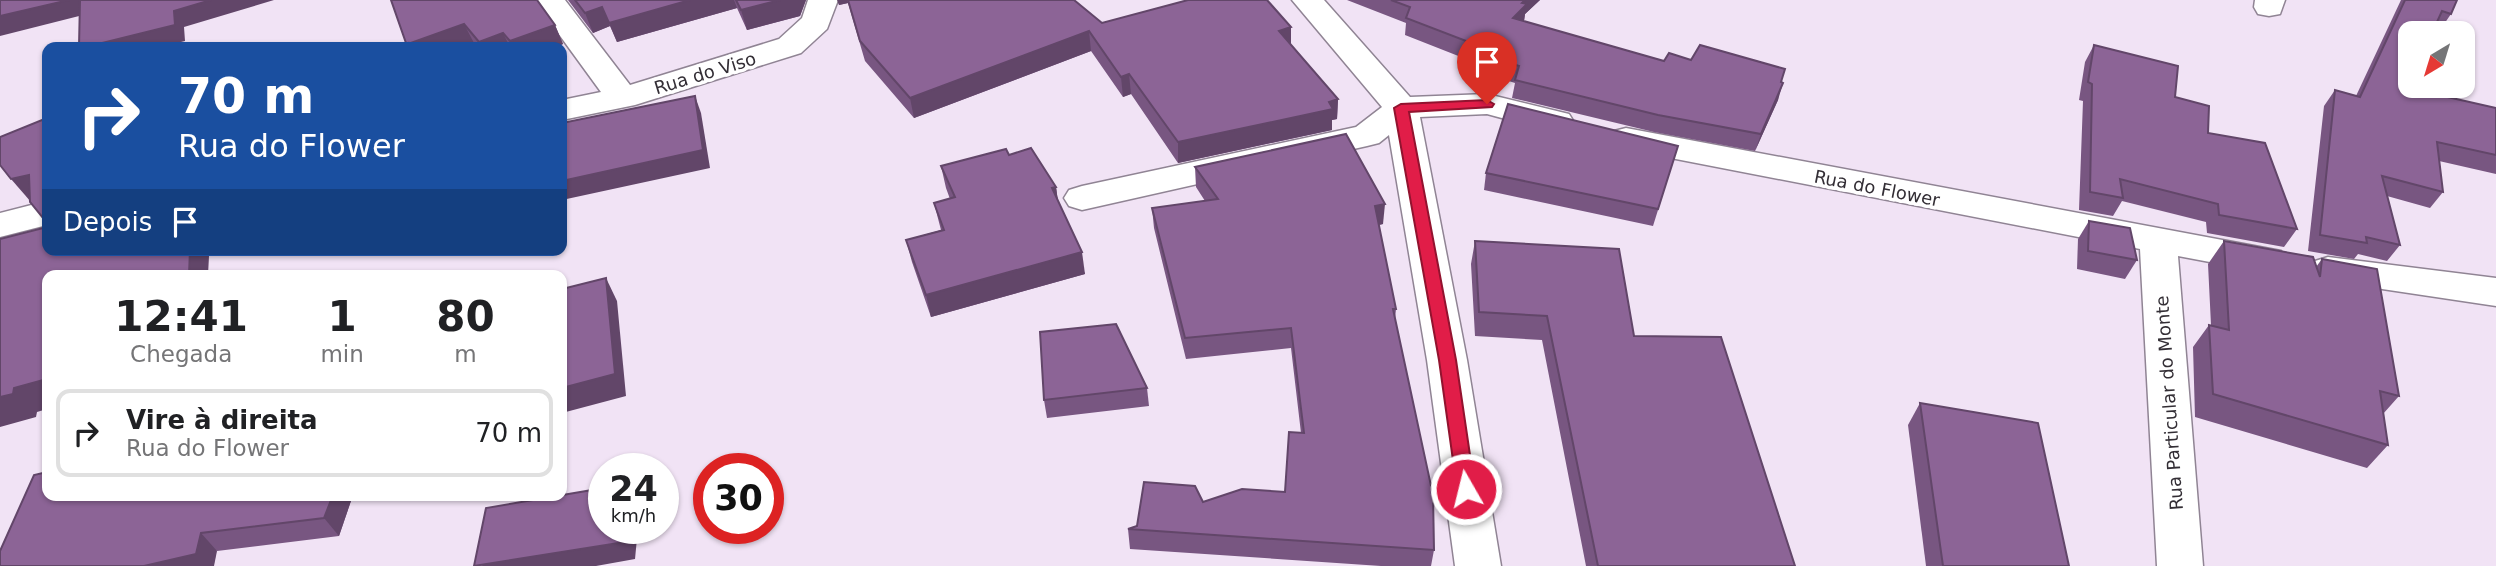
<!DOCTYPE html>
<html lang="pt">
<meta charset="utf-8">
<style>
:root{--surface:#fff;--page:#f6f6f6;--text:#202124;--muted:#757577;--line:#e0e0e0}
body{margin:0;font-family:"DejaVu Sans",sans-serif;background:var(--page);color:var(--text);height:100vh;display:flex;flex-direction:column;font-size:26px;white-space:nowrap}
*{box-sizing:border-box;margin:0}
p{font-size:23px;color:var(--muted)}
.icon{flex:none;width:38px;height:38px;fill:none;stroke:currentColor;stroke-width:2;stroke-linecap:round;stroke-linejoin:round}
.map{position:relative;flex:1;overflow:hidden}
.panel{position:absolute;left:42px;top:270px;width:525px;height:231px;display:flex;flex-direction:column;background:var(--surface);border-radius:14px;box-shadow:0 2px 5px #0004}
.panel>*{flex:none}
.guide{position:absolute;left:42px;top:42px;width:525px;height:214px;border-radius:14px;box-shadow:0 2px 5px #0004;background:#1a4fa0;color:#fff;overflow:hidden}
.needle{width:46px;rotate:218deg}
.tools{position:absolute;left:2398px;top:21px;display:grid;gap:14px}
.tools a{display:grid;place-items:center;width:77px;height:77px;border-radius:14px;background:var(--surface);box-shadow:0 2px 5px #0004;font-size:35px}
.speed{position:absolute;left:588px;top:453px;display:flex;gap:14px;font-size:35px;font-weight:700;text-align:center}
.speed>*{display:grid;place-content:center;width:91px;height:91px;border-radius:50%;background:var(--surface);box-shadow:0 2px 5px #0004;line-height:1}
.speed small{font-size:18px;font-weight:400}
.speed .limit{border:10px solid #d22;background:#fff;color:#111}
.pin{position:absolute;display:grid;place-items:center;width:60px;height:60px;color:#fff;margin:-72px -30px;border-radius:50% 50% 50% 0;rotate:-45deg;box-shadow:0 0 7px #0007}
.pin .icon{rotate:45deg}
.me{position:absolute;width:77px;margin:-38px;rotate:352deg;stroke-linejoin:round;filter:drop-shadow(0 0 5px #0008)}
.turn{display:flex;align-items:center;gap:24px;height:147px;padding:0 21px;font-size:32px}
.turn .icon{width:91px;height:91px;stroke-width:2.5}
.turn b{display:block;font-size:49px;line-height:60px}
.then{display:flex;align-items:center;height:66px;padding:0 21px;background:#0003;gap:14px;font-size:26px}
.eta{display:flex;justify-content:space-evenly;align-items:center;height:119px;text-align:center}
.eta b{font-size:42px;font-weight:700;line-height:49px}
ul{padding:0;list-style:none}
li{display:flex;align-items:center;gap:21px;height:88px;margin:0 14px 10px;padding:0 7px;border:4px solid var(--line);border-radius:14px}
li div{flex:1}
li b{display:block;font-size:26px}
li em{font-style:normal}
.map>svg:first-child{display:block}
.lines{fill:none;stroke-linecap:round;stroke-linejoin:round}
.minor-casing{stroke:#908494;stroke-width:3}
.minor{fill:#fff;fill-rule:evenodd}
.wall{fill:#785681}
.shaded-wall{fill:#624669}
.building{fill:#8c6496;stroke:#624669;stroke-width:2}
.route{fill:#e11d48;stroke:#92132f;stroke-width:2}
.labels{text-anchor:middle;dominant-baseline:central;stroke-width:7;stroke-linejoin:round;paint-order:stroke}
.street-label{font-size:18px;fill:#332e35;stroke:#fff}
</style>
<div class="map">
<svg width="2496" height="566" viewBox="0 0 2496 566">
<rect width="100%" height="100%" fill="#f1e3f5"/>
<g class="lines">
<defs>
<g id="minor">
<path d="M534,0H565L630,85L779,39L802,18L808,0H838L827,29L801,53L635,105L562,120V100L601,92Z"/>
<path d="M1292,0H1324L1410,97L1487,94L1569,114L1574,122L1569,130L1557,133L1487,114L1420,117L1467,360L1501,566H1455L1427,360L1389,135L1379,143L1367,146L1082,210L1069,206L1064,198L1069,190L1082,186L1356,127L1382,107Z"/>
<path d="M2255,0H2285L2280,14L2269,16L2258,14L2254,7Z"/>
<path d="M1626,128L2281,251L2287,260L2281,269L2268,273L2178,256L2203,566H2157L2140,249L1614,147L1609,139L1614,131Z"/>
<path d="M47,201V225L0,237V213Z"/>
<path d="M2328,257L2496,278V306L2315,279L2309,270L2315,261Z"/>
</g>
</defs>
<use href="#minor" class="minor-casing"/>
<use href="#minor" class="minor"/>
</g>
<g class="wall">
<path d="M391,0L555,25L563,44L556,47H477L474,43H406Z"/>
<path d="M568,0H806L800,16L747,30L737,8L617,42L610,26L593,33Z"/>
<path d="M838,0H1074L1102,23L1291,45L1338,99L1337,119L1332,120V130L1178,163L1131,94L1123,97L1091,51L914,118L865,61L848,3L839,5Z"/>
<path d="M1347,0H1540L1525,14L1524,21L1664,61L1691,60L1781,82L1778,100L1755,151L1654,132L1512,98L1515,83L1493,76L1494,70L1405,35L1406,23Z"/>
<path d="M2401,0H2457L2451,14L2440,30L2434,28L2408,88L2496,108V174L2439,161L2443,192L2430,208L2387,196L2400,245L2387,261L2358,254L2354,259L2308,251L2324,106L2335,90L2356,96Z"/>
<path d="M2094,45L2175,97L2297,229L2284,247L2207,233L2206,222L2122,201L2113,216L2079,210L2083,101L2079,100L2085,62Z"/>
<path d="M1678,146L1653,226L1484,190L1486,173Z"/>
<path d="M1009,155L1056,187L1058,201L1085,274L931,317L912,262L906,240L941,230L934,203L950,199L946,188L941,166Z"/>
<path d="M1195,167L1383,224L1379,225L1396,309L1395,319L1434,550L1431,566H1381L1130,549L1128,529L1203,502L1285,492L1301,433L1291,348L1186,359L1154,228L1152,208L1205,201L1196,187Z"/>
<path d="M2089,221L2137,260L2125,279L2077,269L2078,239Z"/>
<path d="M1475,241L1634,336L1795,566H1586L1542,340L1475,336L1471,264Z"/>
<path d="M2224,241L2316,267L2322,259L2399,396L2383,414L2388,445L2367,468L2195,417L2193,347L2209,325H2211L2208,264Z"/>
<path d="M1147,388L1149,406L1047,418L1044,400Z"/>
<path d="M1920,403L2069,566H1926L1908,425Z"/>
<path d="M47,495H353L339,536L217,551Z"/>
</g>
<g class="shaded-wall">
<path d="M69,0H82L91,13L0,36V16Z"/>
<path d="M211,0H274L184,27L185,41L161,47H86L174,11Z"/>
<path d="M690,0H734L737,8L617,42L609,23Z"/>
<path d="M780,0H806L800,16L747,30L741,10Z"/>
<path d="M837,0H847L848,3L839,5Z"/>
<path d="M1525,0H1540L1525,14L1524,21L1513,18L1522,3Z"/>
<path d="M602,7L610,26L593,33L585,13Z"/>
<path d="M464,24L474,43L463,47H407L406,44Z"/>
<path d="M555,25L563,44L556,47H513L510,41Z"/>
<path d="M1291,27V47L1279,31Z"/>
<path d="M1089,31L1091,51L914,118L910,98Z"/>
<path d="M503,33L510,47H481L479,42Z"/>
<path d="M1129,74L1131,94L1123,97L1121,77Z"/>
<path d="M1783,83L1778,100L1755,151L1761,134Z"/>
<path d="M695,96L701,113L710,168L562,200V181Z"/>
<path d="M1338,99L1337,119L1332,120V130L1178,163V142Z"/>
<path d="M29,175L31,202L11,179Z"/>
<path d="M1056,187L1059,209L1052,188Z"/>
<path d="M1385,204L1383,224L1373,226L1375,206Z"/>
<path d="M190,250H231L209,256L208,275H189Z"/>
<path d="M1082,252L1085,274L931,317L926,295Z"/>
<path d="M606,278L617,301L626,396L562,413V388Z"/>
<path d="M47,379V409L37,412L36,417L0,427V397L14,388Z"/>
<path d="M333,495H353L339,536L324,518Z"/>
<path d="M626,528H638L635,559L596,566H479Z"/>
<path d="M201,533L217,551L214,566H144Z"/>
</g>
<g class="building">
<path d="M0,0H69L0,16Z"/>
<path d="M80,0H211L174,11L175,25L86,47H79Z"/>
<path d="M391,0H537L555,25L510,41L503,33L479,42L464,24L408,44V43H406Z"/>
<path d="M575,0H690L609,23L602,7L585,13Z"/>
<path d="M736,0H780L741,10Z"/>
<path d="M848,0H1074L1102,23L1188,0H1267L1291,27L1279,31L1338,99L1329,102L1333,109L1178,142L1129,74L1121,77L1089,31L910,98L860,41Z"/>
<path d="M1391,0H1525L1522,3L1527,4L1513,18L1664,61L1669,53L1691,60L1700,45L1785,69L1781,82L1783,83L1761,134L1658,115L1515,80L1519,66L1496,59L1500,54L1406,18L1410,7Z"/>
<path d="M2405,0H2457L2451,14L2442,11L2432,33H2410V85L2408,88L2496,108V155L2437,142L2443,192L2382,176L2400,245L2366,237L2367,243L2320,235L2335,90L2360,97Z"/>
<path d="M408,43L407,47H383Z"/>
<path d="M2094,45L2178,66L2175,97L2209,106L2208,133L2265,143L2297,229L2219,215L2218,204L2120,179L2123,198L2090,192L2092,84L2088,82Z"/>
<path d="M695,96L703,150L562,181V123Z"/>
<path d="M1508,104L1678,146L1658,209L1486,173Z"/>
<path d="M47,118V223L30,202L29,175L11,179L0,165V137Z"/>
<path d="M1346,134L1385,204L1375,206L1396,309H1393L1433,495L1434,550L1128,529L1137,526L1144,482L1195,486L1203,502L1242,489L1285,492L1289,432L1304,433L1291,328L1185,338L1152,208L1218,199L1195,167Z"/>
<path d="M1031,148L1056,187L1052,188L1082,252L926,295L906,240L944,230L934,203L955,197L941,166L1006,149L1009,155Z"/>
<path d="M2089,221L2130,228L2137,260L2088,251Z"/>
<path d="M47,227V250H190L189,275H47V379L14,388L13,394L0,397V239Z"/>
<path d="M1475,241L1619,249L1634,336L1721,337L1795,566H1598L1547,316L1479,312Z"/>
<path d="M2224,241L2313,257L2320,277L2322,259L2377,269L2399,396L2380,391L2388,445L2213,394L2209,325L2229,330Z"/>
<path d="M606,278L615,374L562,388V289Z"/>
<path d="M1116,324L1147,388L1044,400L1040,332Z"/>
<path d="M1920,403L2038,423L2069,566H1943Z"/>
<path d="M47,472V495H333L324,518L201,533L196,554L144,566H0V551L34,475Z"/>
<path d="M604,488V528H626L625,542L474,566L486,508Z"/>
</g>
<path class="route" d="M1487,100L1494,104L1492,107L1409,112L1456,360L1475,489L1473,494L1466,496L1460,494L1457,489L1439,360L1394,108L1401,104Z"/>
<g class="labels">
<g class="street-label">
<text transform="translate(705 73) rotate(-17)">Rua do Viso</text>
<text transform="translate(1877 188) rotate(11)">Rua do Flower</text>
<text transform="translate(2169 403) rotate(-94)">Rua Particular do Monte</text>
</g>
</g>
</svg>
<div class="tools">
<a><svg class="needle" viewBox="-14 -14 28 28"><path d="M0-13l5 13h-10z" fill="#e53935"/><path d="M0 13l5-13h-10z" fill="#757577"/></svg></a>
</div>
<div class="speed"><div>24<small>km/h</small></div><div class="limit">30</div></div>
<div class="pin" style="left:1487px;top:104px;background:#d93025"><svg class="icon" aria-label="arrive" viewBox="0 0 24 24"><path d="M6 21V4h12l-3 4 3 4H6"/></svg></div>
<svg class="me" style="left:1466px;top:489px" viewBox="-20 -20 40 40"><circle r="17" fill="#e11d48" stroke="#fff" stroke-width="3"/><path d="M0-11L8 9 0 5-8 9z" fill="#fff"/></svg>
<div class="guide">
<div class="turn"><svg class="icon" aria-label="right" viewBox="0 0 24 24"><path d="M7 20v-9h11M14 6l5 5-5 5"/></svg><div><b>70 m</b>Rua do Flower</div></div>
<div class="then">Depois<svg class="icon" aria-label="arrive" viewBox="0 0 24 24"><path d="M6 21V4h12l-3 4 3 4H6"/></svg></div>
</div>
<section class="panel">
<div class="eta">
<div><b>12:41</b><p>Chegada</p></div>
<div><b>1</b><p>min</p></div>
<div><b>80</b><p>m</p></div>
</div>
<ul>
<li><svg class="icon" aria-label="right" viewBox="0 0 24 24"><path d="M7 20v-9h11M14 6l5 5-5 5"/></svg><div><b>Vire à direita</b><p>Rua do Flower</p></div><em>70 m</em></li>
</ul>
</section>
</div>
